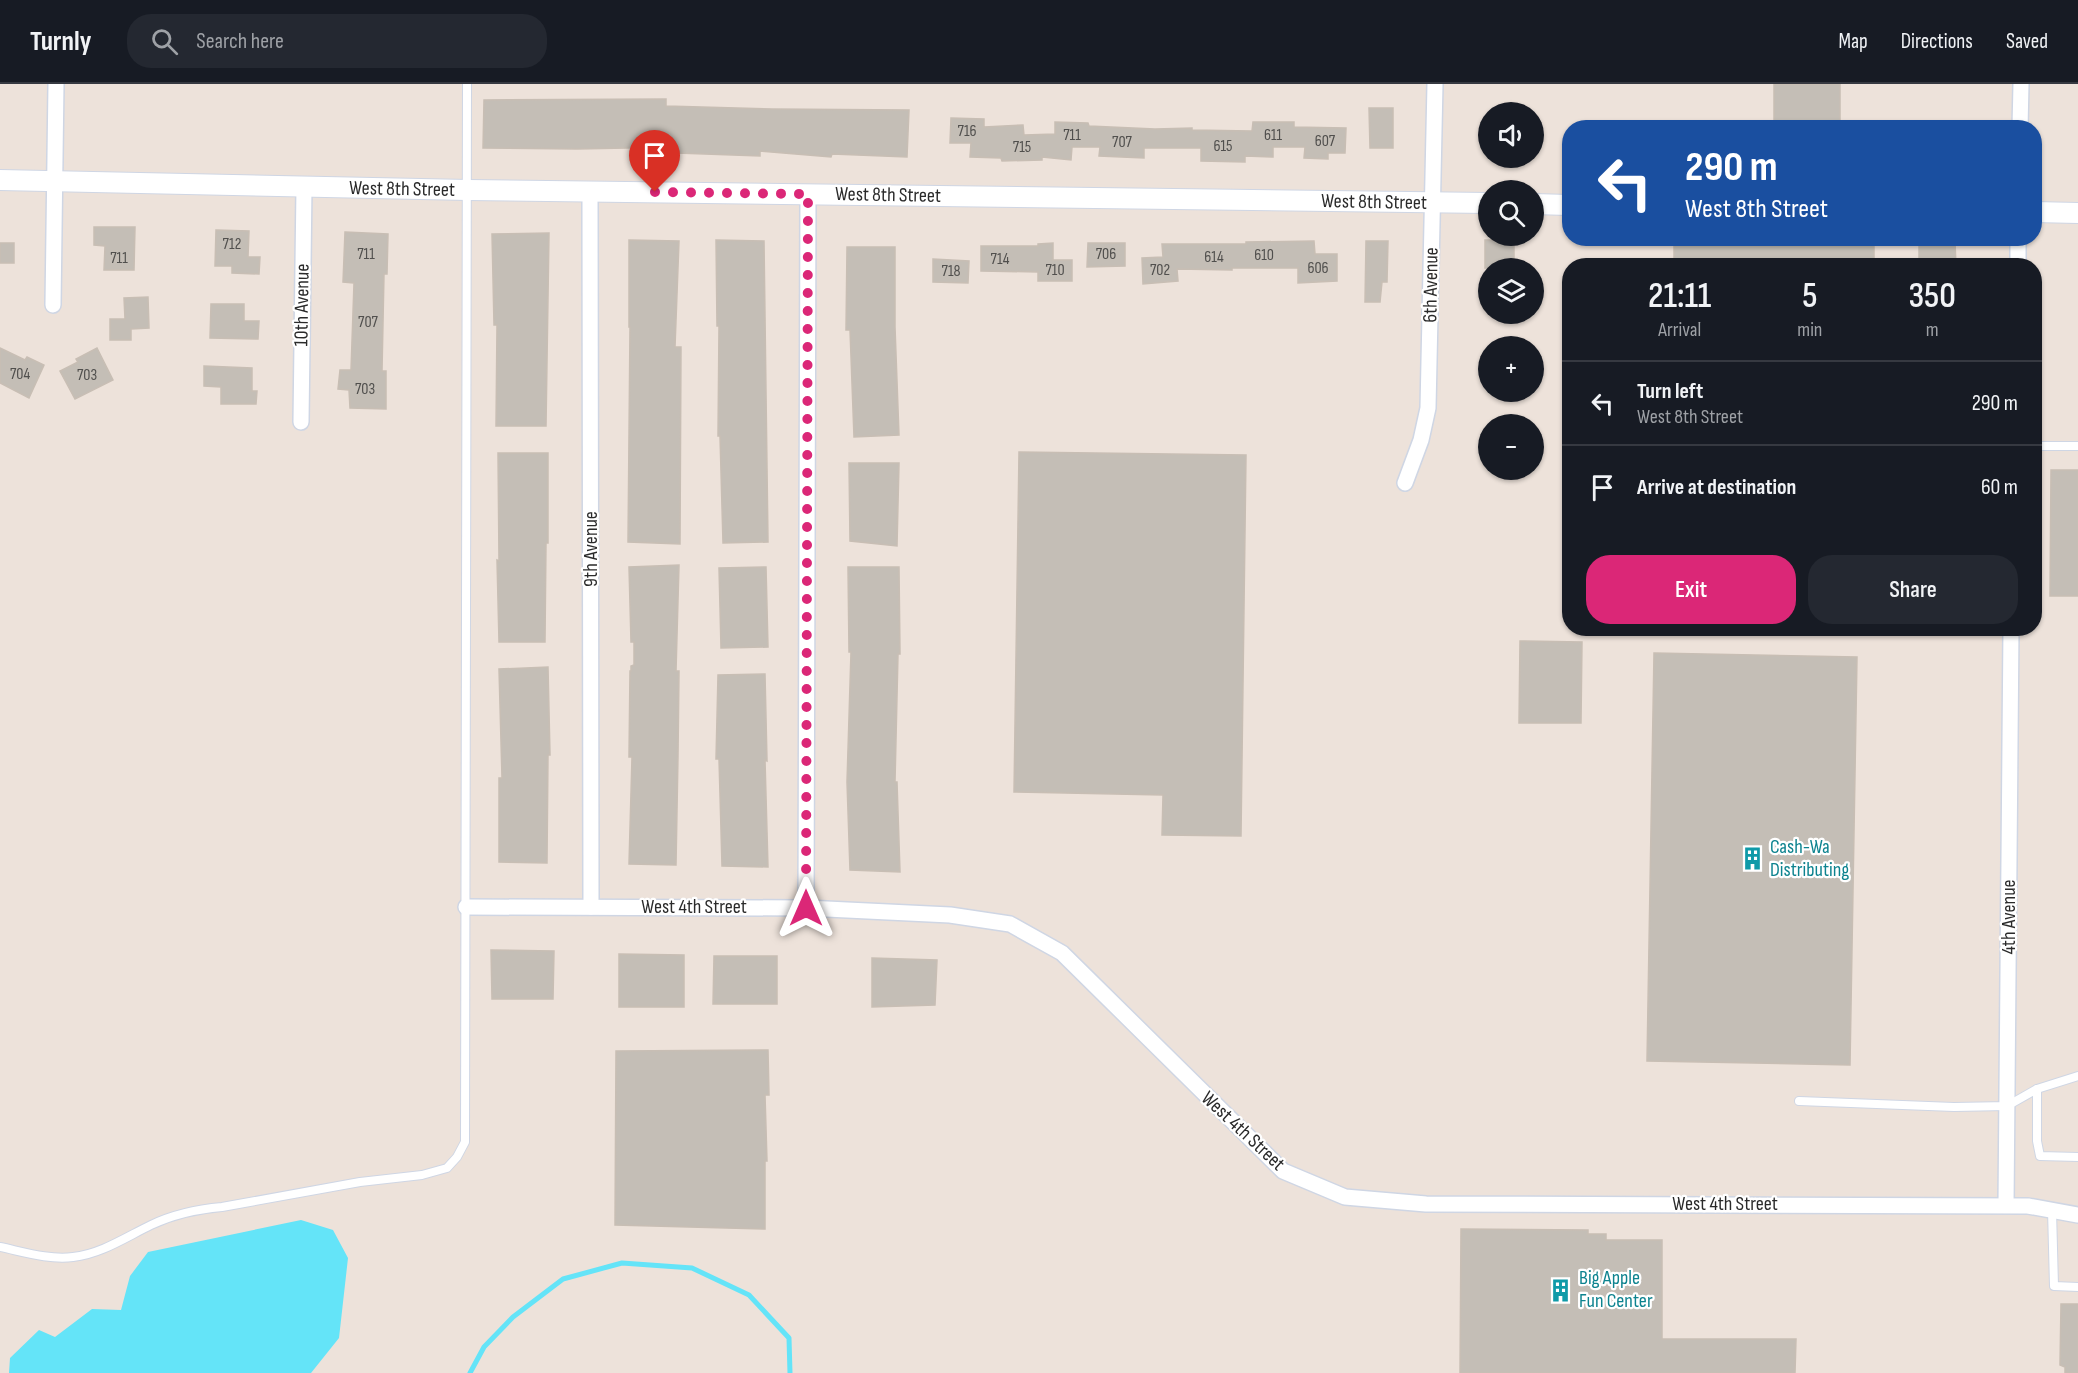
<!DOCTYPE html>
<meta charset="utf-8">
<style>
:root{--surface:#171b24;--page:#242831;--text:#f1f3f6;--muted:#9ea1a6;--line:#363941;--accent:#db2777}
body{margin:0;font-family:"Sofia Sans Condensed",sans-serif;background:var(--page);color:var(--text);height:100vh;display:flex;flex-direction:column;font-size:22px;white-space:nowrap}
*{box-sizing:border-box;margin:0}
p{font-size:20px;color:var(--muted)}
.icon{flex:none;width:33px;height:33px;fill:none;stroke:currentColor;stroke-width:2;stroke-linecap:round;stroke-linejoin:round}
.map{position:relative;flex:1;overflow:hidden}
.side{position:absolute;left:1562px;top:174px;width:480px;height:378px;display:flex;flex-direction:column;background:var(--surface);border-radius:24px;box-shadow:0 2px 4px #0004}
.side>*{flex:none}
.top-card{position:absolute;left:1562px;top:36px;width:480px;height:126px;border-radius:24px;box-shadow:0 2px 4px #0004;background:#1a4fa0;color:#fff;overflow:hidden}
.controls{position:absolute;left:1478px;top:18px;display:grid;gap:12px}
.controls a{display:grid;place-items:center;width:66px;height:66px;border-radius:50%;background:var(--surface);box-shadow:0 2px 4px #0004;font-size:30px}
.pin{position:absolute;display:grid;place-items:center;width:51px;height:51px;color:#fff;margin:-62px -26px;border-radius:50% 50% 50% 0;rotate:-45deg;box-shadow:0 0 6px #0007}
.pin .icon{rotate:45deg}
.me{position:absolute;width:66px;margin:-33px;rotate:0deg;stroke-linejoin:round;filter:drop-shadow(0 0 4px #0008)}
.turn{display:flex;align-items:center;gap:21px;height:126px;padding:0 24px;font-size:27px}
.turn .icon{width:78px;height:78px;stroke-width:2.5}
.turn b{display:block;font-size:42px;line-height:51px}
.eta{display:flex;justify-content:space-evenly;align-items:center;height:102px;text-align:center}
.eta b{font-size:36px;font-weight:600;line-height:42px}
.action{display:flex;gap:12px;margin-top:auto;padding:12px 24px}
.action a{flex:1;height:69px;border-radius:24px;background:var(--accent);color:#fff;font-size:24px;font-weight:600;line-height:69px;text-align:center}
.action a+a{background:var(--page);color:var(--text)}
ul{padding:0;list-style:none}
li{display:flex;align-items:center;gap:18px;height:84px;padding:0 24px;border-top:2px solid var(--line)}
li div{flex:1}
li b{display:block;font-size:22px}
li em{font-style:normal}
header{display:flex;align-items:center;gap:36px;box-sizing:border-box;height:84px;padding:0 30px;background:var(--surface);border-bottom:2px solid var(--line)}
header strong{font-size:28px}
nav{display:flex;gap:33px;margin-inline-start:auto;font-size:21px}
.search{width:420px;height:54px;background:var(--page);display:flex;align-items:center;gap:15px;box-sizing:border-box;padding:0 21px;border-radius:24px;color:var(--muted);font-size:22px}
.map>svg:first-child{display:block}
.water{fill:#64e4f8}
.lines{fill:none;stroke-linecap:round;stroke-linejoin:round}
.stream{stroke:#64e4f8;stroke-width:5}
.building{fill:#c4beb6;stroke:#c8beb4;stroke-width:1.5}
.service-casing{stroke:#cfd6e4;stroke-width:10}
.minor-casing{stroke:#cfd6e4;stroke-width:18}
.tertiary-casing{stroke:#cfd6e4;stroke-width:22}
.service{stroke:#fff;stroke-width:8}
.minor{stroke:#fff;stroke-width:15}
.tertiary{stroke:#fff;stroke-width:20}
.route{stroke:#db2777;stroke-width:10;stroke-dasharray:0 18}
.labels{text-anchor:middle;dominant-baseline:central;stroke-width:4.5;stroke-linejoin:round;paint-order:stroke}
.number-label{font-size:16px;fill:#504f4d}
.street-label{font-size:20px;fill:#2a2a2a;stroke:#fff}
.culture-label{font-size:20px;fill:#0d838f;stroke:#fff;text-anchor:start}
</style>
<header>
<strong>Turnly</strong>
<div class="search"><svg class="icon" aria-label="search" viewBox="0 0 24 24"><circle cx="10" cy="10" r="6"/><path d="M15 15l6 6"/></svg>Search here</div>
<nav><a>Map</a><a>Directions</a><a>Saved</a></nav>
</header>
<div class="map">
<svg width="2078" height="1289" viewBox="0 0 2078 1289">
<rect width="100%" height="100%" fill="#ede2da"/>
<path class="water" d="M301,1136L333,1146L348,1174L339,1254L311,1289H9L10,1274L39,1246L55,1253L92,1225L121,1226L130,1192L148,1168Z"/>
<g class="lines">
<path class="stream" d="M470,1289L484,1263L513,1233L563,1195L622,1179L692,1184L749,1211L789,1254L790,1289"/>
</g>
<g class="building">
<rect x="1774" y="0" width="66" height="44"/>
<path d="M666,15V22L772,25L909,26L907,73L832,70L831,73L760,67V72L677,69V63L577,65L483,64L484,16Z"/>
<path d="M1369,24H1393V64H1370Z"/>
<path d="M951,34L984,35V43L1023,41L1024,51L1055,50V38L1088,39L1089,42L1155,45L1192,44V46L1252,47L1253,38H1294V43L1346,44L1345,69H1328V75L1304,74L1305,63H1273V73L1245,72V78L1201,77V64H1144V74L1099,72L1100,63H1072L1071,76L1042,73V76L1002,77L1001,74L970,73L971,59H950Z"/>
<path d="M94,143H135L134,186H104L105,162L94,161Z"/>
<path d="M216,146L249,147L248,173H260L259,190L232,189V182H215Z"/>
<path d="M345,148L388,150L387,190H384L382,287H386V325L350,324L349,306L338,305L340,286H351L354,199L343,198Z"/>
<path d="M549,149L546,342H496L497,241H494L492,150Z"/>
<path d="M629,156L679,157L675,263H681L680,460L628,458L630,243H629Z"/>
<path d="M716,156L764,157L768,458L723,459L720,352H718L719,242H717Z"/>
<rect x="1485" y="156" width="29" height="28"/>
<path d="M1314,157L1315,170H1337V197L1298,199V184H1232V186L1177,185L1178,197L1143,200L1142,174L1163,173L1162,160H1246V158Z"/>
<path d="M1366,157H1388L1387,198H1382L1380,218H1365Z"/>
<path d="M1919,158H1955L1956,182H1919Z"/>
<rect x="0" y="159" width="14" height="20"/>
<path d="M1053,159V176H1072V197H1038V188L981,187V162H1038V160Z"/>
<path d="M1088,159H1125V182L1087,183Z"/>
<path d="M1874,159V182H1674V161Z"/>
<path d="M847,163H895V243L899,351L854,353L850,246H846Z"/>
<path d="M933,175L969,177L968,199L933,198Z"/>
<path d="M148,213L149,244L131,245V256H110V235H125L124,214Z"/>
<path d="M211,220H244V237H259L258,255L210,254Z"/>
<path d="M0,264L25,276L27,273L44,281L29,314L0,299Z"/>
<path d="M97,264L113,296L75,315L60,287L78,278L76,275Z"/>
<path d="M204,282L252,284V307H257L256,320H221V303L204,302Z"/>
<path d="M1019,368L1246,371L1241,752L1162,751L1163,711L1014,708Z"/>
<path d="M498,369H548V459H546L545,558H499L497,476L499,477Z"/>
<path d="M849,379H899L897,462L850,457Z"/>
<path d="M2051,386H2078V512H2050Z"/>
<path d="M679,481L676,587H679L678,672L676,781L629,780L632,673H629L630,587H631V582L634,581V558H631L629,483Z"/>
<path d="M766,483L768,563L721,564L719,484Z"/>
<path d="M848,483H899L900,570H898L895,698H897L900,788L850,786L847,698L851,568H849Z"/>
<path d="M1520,557L1582,558L1581,639H1519Z"/>
<path d="M1654,569L1857,573L1850,981L1647,977Z"/>
<path d="M548,583L550,671H548L547,779L499,778V694H502L499,585Z"/>
<path d="M765,590L767,677L765,676L768,783L722,782L719,675H716L718,591Z"/>
<path d="M491,866L554,867L553,915H492Z"/>
<path d="M619,870L684,871V923H619Z"/>
<path d="M714,872H777V920H713Z"/>
<path d="M872,874L937,876L935,921L872,923Z"/>
<path d="M768,966L769,1011H765L767,1077H765V1145L615,1141L616,967Z"/>
<path d="M1461,1145L1588,1146V1150H1606V1156H1662V1255H1796L1795,1289H1460Z"/>
<path d="M2061,1220H2078V1289H2065V1283L2060,1281Z"/>
</g>
<g class="lines">
<defs>
<g id="service">
<path d="M2034,362H2078"/>
<path d="M2037,1005V1057L2040,1072L2078,1073"/>
<path d="M1799,1017L1954,1023L2007,1022L2037,1005L2078,992"/>
<path d="M2052,1126L2054,1202L2078,1203"/>
<path d="M0,1163C24,1168 49,1176 73,1173C101,1170 126,1153 151,1141C172,1131 199,1125 222,1123L360,1098L422,1091L447,1084L457,1073L465,1058L467,0"/>
</g>
<g id="minor">
<path d="M2020,44L2021,0"/>
<path d="M590,107L591,823"/>
<path d="M2018,182V154"/>
<path d="M53,221L56,0"/>
<path d="M301,338L304,103"/>
<path d="M1405,399L1421,356L1428,324L1435,0"/>
<path d="M466,823L806,824L950,831L1010,840L1062,869L1283,1087L1345,1113L1426,1120L2028,1122L2078,1131"/>
<path d="M806,824L808,110"/>
<path d="M2006,1121L2011,544"/>
</g>
<g id="tertiary">
<path d="M0,96L468,106L1488,119"/>
<path d="M1533,120L1569,121"/>
<path d="M2034,128L2078,129"/>
</g>
</defs>
<use href="#service" class="service-casing"/>
<use href="#minor" class="minor-casing"/>
<use href="#tertiary" class="tertiary-casing"/>
<use href="#service" class="service"/>
<use href="#minor" class="minor"/>
<use href="#tertiary" class="tertiary"/>
</g>
<g class="lines">
<path class="route" d="M655,108L808,110L806,824"/>
</g>
<defs>
<symbol id="building-bare" viewBox="-9 -9 18 18"><path d="M-4-6H4V6H1V3H-1V6H-4ZM-2.5-4.3h1.7v1.8h-1.7ZM.8-4.3h1.7v1.8H.8ZM-2.5-1h1.7V.8h-1.7ZM.8-1h1.7V.8H.8Z" fill="#0f9aa8" stroke="#fff" stroke-width="2.5" paint-order="stroke"/></symbol>
</defs>
<g fill-rule="evenodd">
<use href="#building-bare" x="1736" y="758" width="33" height="33"/>
<use href="#building-bare" x="1544" y="1190" width="33" height="33"/>
</g>
<g class="labels">
<g class="number-label">
<text x="967" y="47">716</text>
<text x="1072" y="51">711</text>
<text x="1273" y="51">611</text>
<text x="1325" y="57">607</text>
<text x="1122" y="58">707</text>
<text x="1223" y="62">615</text>
<text x="1022" y="63">715</text>
<text x="232" y="160">712</text>
<text x="366" y="170">711</text>
<text x="1106" y="170">706</text>
<text x="1264" y="171">610</text>
<text x="1214" y="173">614</text>
<text x="119" y="174">711</text>
<text x="1000" y="175">714</text>
<text x="1318" y="184">606</text>
<text x="1055" y="186">710</text>
<text x="1160" y="186">702</text>
<text x="951" y="187">718</text>
<text x="368" y="238">707</text>
<text x="20" y="290">704</text>
<text x="87" y="291">703</text>
<text x="365" y="305">703</text>
</g>
<g class="street-label">
<text transform="translate(402 105) rotate(1)">West 8th Street</text>
<text transform="translate(888 111) rotate(1)">West 8th Street</text>
<text transform="translate(1374 118) rotate(1)">West 8th Street</text>
<text transform="translate(1431 201) rotate(-89)">6th Avenue</text>
<text transform="translate(302 221) rotate(-89)">10th Avenue</text>
<text transform="translate(591 465) rotate(-90)">9th Avenue</text>
<text x="694" y="823">West 4th Street</text>
<text transform="translate(2009 833) rotate(-90)">4th Avenue</text>
<text transform="translate(1243 1047) rotate(43)">West 4th Street</text>
<text x="1725" y="1120">West 4th Street</text>
</g>
<g class="culture-label">
<text x="1770" y="763">Cash-Wa<tspan x="1770" dy="23">Distributing</tspan></text>
<text x="1579" y="1194">Big Apple<tspan x="1579" dy="23">Fun Center</tspan></text>
</g>
</g>
</svg>
<div class="controls">
<a><svg class="icon" aria-label="sound" viewBox="0 0 24 24"><path d="M4 9h4l5-4v14l-5-4H4zM17 9q2 3 0 6"/></svg></a>
<a><svg class="icon" aria-label="search" viewBox="0 0 24 24"><circle cx="10" cy="10" r="6"/><path d="M15 15l6 6"/></svg></a>
<a><svg class="icon" aria-label="layers" viewBox="0 0 24 24"><path d="M12 4l9 5-9 5-9-5zM3 14l9 5 9-5"/></svg></a>
<a>+</a>
<a>−</a>
</div>
<div class="pin" style="left:655px;top:108px;background:#d93025"><svg class="icon" aria-label="arrive" viewBox="0 0 24 24"><path d="M6 21V4h12l-3 4 3 4H6"/></svg></div>
<svg class="me" style="left:806px;top:824px" viewBox="-20 -20 40 40"><path d="M0-17L14 15 0 8-14 15z" fill="#db2777" stroke="#fff" stroke-width="4"/></svg>
<div class="top-card">
<div class="turn"><svg class="icon" aria-label="left" viewBox="0 0 24 24"><path d="M17 20v-9H6M10 6l-5 5 5 5"/></svg><div><b>290 m</b>West 8th Street</div></div>
</div>
<section class="side">
<div class="eta">
<div><b>21:11</b><p>Arrival</p></div>
<div><b>5</b><p>min</p></div>
<div><b>350</b><p>m</p></div>
</div>
<ul>
<li><svg class="icon" aria-label="left" viewBox="0 0 24 24"><path d="M17 20v-9H6M10 6l-5 5 5 5"/></svg><div><b>Turn left</b><p>West 8th Street</p></div><em>290 m</em></li>
<li><svg class="icon" aria-label="arrive" viewBox="0 0 24 24"><path d="M6 21V4h12l-3 4 3 4H6"/></svg><div><b>Arrive at destination</b></div><em>60 m</em></li>
</ul>
<div class="action"><a>Exit</a><a>Share</a></div>
</section>
</div>
